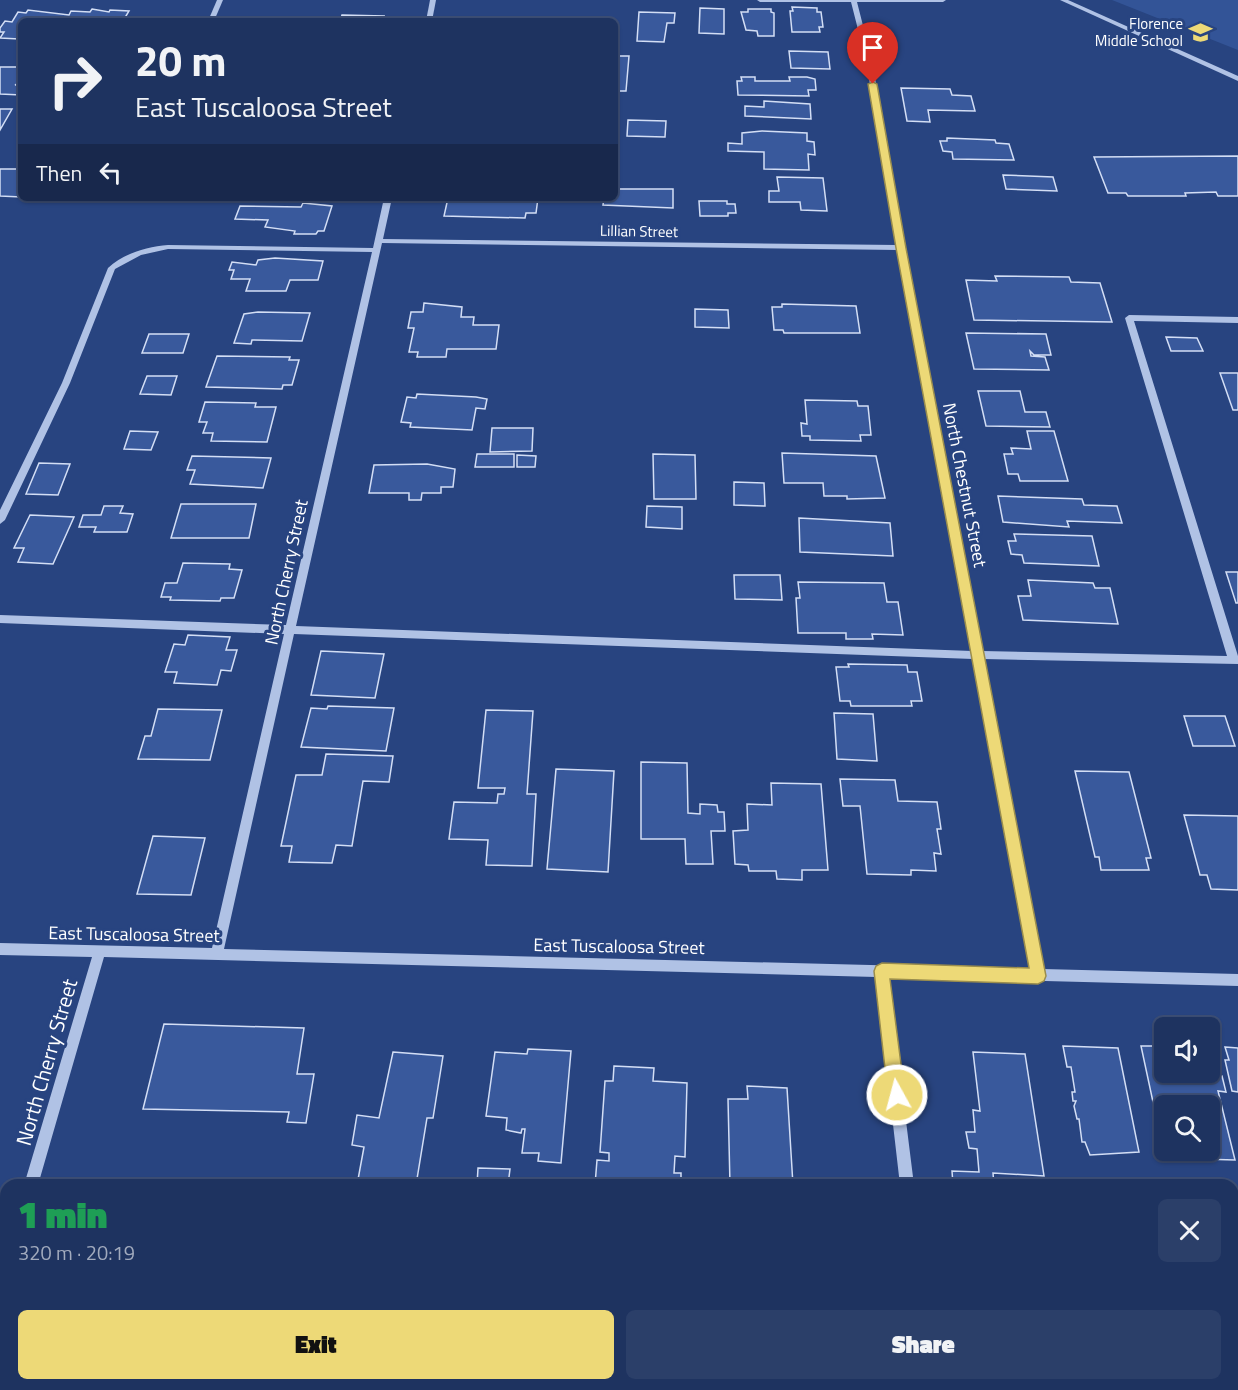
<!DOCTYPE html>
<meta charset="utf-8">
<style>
:root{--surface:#1e3360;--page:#2b3f69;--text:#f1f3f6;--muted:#a1aabd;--line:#3c4e75;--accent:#edd977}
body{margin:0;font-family:"Titillium Web",sans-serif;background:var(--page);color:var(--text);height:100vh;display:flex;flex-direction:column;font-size:22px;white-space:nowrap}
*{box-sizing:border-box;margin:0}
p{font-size:20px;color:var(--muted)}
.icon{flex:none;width:33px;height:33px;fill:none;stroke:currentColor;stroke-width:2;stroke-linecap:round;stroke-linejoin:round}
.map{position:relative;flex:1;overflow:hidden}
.panel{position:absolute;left:0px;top:1179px;width:1239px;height:212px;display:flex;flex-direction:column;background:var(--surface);border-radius:18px 18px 0 0;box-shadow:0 2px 4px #0004,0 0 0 2px var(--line)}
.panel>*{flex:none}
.top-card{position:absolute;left:18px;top:18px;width:600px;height:183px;border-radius:9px;box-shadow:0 2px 4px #0004,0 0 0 2px var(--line);background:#1e3360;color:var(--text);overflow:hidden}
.fabs{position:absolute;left:1154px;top:1017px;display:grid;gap:12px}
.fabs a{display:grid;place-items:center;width:66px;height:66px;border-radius:9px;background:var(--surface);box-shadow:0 2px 4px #0004,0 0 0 2px var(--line);font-size:30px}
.pin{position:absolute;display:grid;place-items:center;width:51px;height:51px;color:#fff;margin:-62px -26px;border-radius:50% 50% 50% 0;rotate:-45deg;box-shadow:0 0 6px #0007}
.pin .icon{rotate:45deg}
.me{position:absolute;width:66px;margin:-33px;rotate:353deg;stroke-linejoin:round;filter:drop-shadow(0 0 4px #0008)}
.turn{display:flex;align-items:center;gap:21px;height:126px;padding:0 18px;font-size:27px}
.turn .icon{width:78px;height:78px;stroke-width:2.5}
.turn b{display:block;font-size:42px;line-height:51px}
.then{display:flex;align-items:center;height:57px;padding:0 18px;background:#0003;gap:12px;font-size:22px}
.round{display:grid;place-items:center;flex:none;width:63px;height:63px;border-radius:9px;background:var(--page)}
.summary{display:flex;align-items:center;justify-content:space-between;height:102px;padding:0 18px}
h1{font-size:36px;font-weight:800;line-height:45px;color:#1e9e55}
.primary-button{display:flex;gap:12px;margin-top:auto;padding:12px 18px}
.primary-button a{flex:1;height:69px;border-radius:9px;background:var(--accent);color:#111;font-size:24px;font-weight:800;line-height:69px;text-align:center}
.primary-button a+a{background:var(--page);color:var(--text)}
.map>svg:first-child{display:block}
.green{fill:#335497}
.building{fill:#39599c;stroke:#d3def5;stroke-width:1.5;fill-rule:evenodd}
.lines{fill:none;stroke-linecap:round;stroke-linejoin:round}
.minor{fill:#b0c2e5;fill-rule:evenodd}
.route{fill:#edd977;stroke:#9a8d4d;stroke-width:1.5}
.labels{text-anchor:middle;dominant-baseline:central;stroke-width:6;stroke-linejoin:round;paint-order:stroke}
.far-poi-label{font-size:15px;fill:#fff;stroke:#284480;text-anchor:end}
.far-street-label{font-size:15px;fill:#fff;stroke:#284480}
.street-label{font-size:18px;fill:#fff;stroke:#284480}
.near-street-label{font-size:21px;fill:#fff;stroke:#284480}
</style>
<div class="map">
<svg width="1238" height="1390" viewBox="0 0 1238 1390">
<rect width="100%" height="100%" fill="#284480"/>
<path class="green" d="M1112,0H1238V50Z"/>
<g class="building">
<path d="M792,7L817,8V12H821L823,27H819L820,32H792L790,11H793Z"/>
<path d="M700,8L724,9V34L699,33Z"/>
<path d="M92,9L109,12L110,10L129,11L123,21H21L19,39L0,38L4,32H0V28L5,21L12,22L18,12L26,13L28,10L69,15L71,11L90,12Z"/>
<path d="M748,9H771V12L774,13V36H758L757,31L746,30L741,12H748Z"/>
<path d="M639,12L675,13L674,23H667L664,42L637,41Z"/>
<path d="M342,15L384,16L382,21H340Z"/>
<path d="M789,51L828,52L830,69L791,68Z"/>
<path d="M615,56H629L626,91H615Z"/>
<path d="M0,67H21V82L15,85H21V95L0,94Z"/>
<path d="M741,77H755V81H790L789,77H807L815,79L816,90H808L809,96L738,95L737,81H742Z"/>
<path d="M901,88L950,89L952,95L971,96L975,111L928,110L930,122L907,121Z"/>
<path d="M764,101L810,104L811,119L745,116V106L764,107Z"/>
<path d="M0,109H12L0,130Z"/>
<path d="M628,120L666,121L665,137L627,136Z"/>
<path d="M762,131L807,133V141L814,142L815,155L808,154L809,170L764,169V152L728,151V143L742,144V133Z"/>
<path d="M947,138L995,140L996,143L1009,144L1014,160L953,159L952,152L943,151L940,141H947Z"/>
<path d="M1238,156V196H1218L1216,192L1185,193L1186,196H1128L1126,193H1108L1094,157Z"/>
<path d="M0,169H21V197L0,196Z"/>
<path d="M1003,175L1053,177L1057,191L1006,189Z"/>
<path d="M777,177L823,178L827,211L801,210L800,202H769V191H779Z"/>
<path d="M615,189H673V208L603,205L604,198H615Z"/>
<path d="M448,198H538L536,213H526L525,218L444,216Z"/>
<path d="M699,201H727V204H735L736,213H728V216H700Z"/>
<path d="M303,203L332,206L324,231H318L316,234H294L295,231L265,227L268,220L235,219L240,206L301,207Z"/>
<path d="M275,258L323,261L318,280H290L286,291H246L250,279H231L234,270H229L232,262L256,265L258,260Z"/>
<path d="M995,276L1069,277L1071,282L1100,283L1112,322L974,320L966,280L997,281Z"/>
<path d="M424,303L462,307L461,317H474L473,325H499L496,349H447L446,357H417L418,352H409L414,328H408L411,312H423Z"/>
<path d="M782,304L856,306L860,333H784L783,330H774L772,307H782Z"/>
<path d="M695,309L728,310L729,328L695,327Z"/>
<path d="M258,312L310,313L302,341L252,340L251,344L234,343L244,314Z"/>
<path d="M966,333L1046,334L1051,355H1034L1030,351L1031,356L1045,357L1049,370L974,369Z"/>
<path d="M149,334H189L183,353H142Z"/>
<path d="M1166,337L1197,338L1203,351H1171Z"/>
<path d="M217,356L290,357L289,360H299L292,385H283L282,389L206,387Z"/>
<path d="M1220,373H1238V410H1233Z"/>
<path d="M147,376H177L171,395L140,394Z"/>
<path d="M978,391H1020L1025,412H1046L1050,427L986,426Z"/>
<path d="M417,394L476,397L487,399L485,409L476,408L472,430L410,427L411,423L401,422L407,397L416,398Z"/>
<path d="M805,400L857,401L858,406H868L871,435H860L861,441L810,440V436H802L801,423L807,424Z"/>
<path d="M205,402L256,403L255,407H276L267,442L211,441L213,433H203L207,422H199Z"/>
<path d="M492,428H533L532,451L490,452Z"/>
<path d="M130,431L158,432L151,450L124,449Z"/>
<path d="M1027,431H1054L1068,481H1020L1018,474H1008L1004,454H1013L1011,448L1031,449Z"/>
<path d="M782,453L876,456L885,498L847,499V496H824L823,483H784Z"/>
<path d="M477,454H514V467H475Z"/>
<path d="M653,454L695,455L696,499H654Z"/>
<path d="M517,455L536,456L535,467H517Z"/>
<path d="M192,456L271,458L263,488L190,484L195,470H187Z"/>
<path d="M39,463L70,464L58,495L26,494Z"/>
<path d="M427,464L455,469L453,487H441V493H422L421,500H409V493H369L374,465Z"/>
<path d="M734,482L764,483L765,506L734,505Z"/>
<path d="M998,496L1082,499L1084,505L1117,506L1122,523L1067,521L1069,527L1003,522Z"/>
<path d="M181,504H256L249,538H171Z"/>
<path d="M104,506H123L120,513L133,514L127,532H94L96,527H79L83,515H101Z"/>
<path d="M647,506L682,507V529L646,527Z"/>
<path d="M30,515L74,517L53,564L18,562L24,548H14Z"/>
<path d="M799,518L890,523L893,556L800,552Z"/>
<path d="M1014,534L1092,536L1099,566L1024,563L1022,555L1011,554L1008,541H1016Z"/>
<path d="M183,563L230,564L229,569L242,570L234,598H221L220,601L170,600L171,597H161L165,583H177Z"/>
<path d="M1226,572H1238V603H1236Z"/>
<path d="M734,575H780L782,600L735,599Z"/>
<path d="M1028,580L1093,583L1095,588H1110L1118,624L1023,620L1018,596H1031Z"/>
<path d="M798,582L884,583L887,602H898L903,635L872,634L873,639H846V633H798L796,598H800Z"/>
<path d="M188,635L230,637L226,650H237L231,671L221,670L217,685L174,683L177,672H165L174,644L185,645Z"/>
<path d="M321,651L384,654L375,698L311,695Z"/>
<path d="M848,664L907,665L908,672H917L922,701H911L912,706H851L850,701H840L836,667H849Z"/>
<path d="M328,706L394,708L386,751L301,747L311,708L327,709Z"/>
<path d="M158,709L222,710L210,760L138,759L145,736H151Z"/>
<path d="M486,710L533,711L527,794H536L532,866L486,865L488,840L449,839L454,802L497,803L498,794H504L505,788H478Z"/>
<path d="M834,713L873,714L877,761L837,759Z"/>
<path d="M1184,716H1225L1235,746H1193Z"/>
<path d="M326,754L393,756L389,782L363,781L352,846L336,845L332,863L289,862L292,846H281L296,775H322Z"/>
<path d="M641,762L687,763L688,813L700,814V804L717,805L718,812H724L725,831H711L713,864H686L685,839H641Z"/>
<path d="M556,769L614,771L608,872L547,869Z"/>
<path d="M1075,771L1129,772L1151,858H1146L1149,870H1101L1099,857H1095Z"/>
<path d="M840,779L895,780L898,801L937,802L941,829H937L941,854L934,853L936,871L911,870V875L867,874L860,806H843Z"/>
<path d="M771,783L821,784L828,870H802V880L777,879L776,871H749L748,865L735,864L733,831L748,830L747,804L772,805Z"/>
<path d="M1184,815L1238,816V890L1211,889L1207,875H1200Z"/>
<path d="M153,836L205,838L191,895L137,894Z"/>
<path d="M164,1024L304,1028L297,1074H314L306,1123L287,1122L289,1112L143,1109Z"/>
<path d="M1063,1046L1118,1048L1139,1152L1090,1155L1085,1142H1082L1079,1119H1077L1074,1106L1076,1101H1073L1072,1092H1075L1071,1067H1067Z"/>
<path d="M1141,1046H1164V1072H1209V1067L1211,1075L1222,1076L1226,1092L1218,1091L1235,1160L1165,1158ZM1164,1106H1209V1150H1164Z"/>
<path d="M1225,1047L1238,1048V1092L1232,1091L1225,1060H1229Z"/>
<path d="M528,1049L571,1051L561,1163L538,1161L539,1153H522L525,1129H522L521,1133L506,1130L507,1118L486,1116L495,1052L527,1054Z"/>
<path d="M393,1052L443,1056L433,1118H427L416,1185H357L364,1147L352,1145L357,1115L379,1118Z"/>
<path d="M973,1052L1025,1054L1044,1176L993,1173L994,1185H953L952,1171L979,1172L977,1149L969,1148L966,1132H975L973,1110L980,1111Z"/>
<path d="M614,1066L654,1068L653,1081L687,1083L685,1157L675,1156L674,1173H681V1185H595L597,1160L609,1161V1153L600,1152L605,1081H613Z"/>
<path d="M747,1086L787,1088L793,1185H730L728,1099H748Z"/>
<path d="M478,1168L510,1169L508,1185H477Z"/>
<path d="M328,1384H371L370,1390H327Z"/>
<rect x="605" y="1384" width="151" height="6"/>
<rect x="764" y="1384" width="115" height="6"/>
<path d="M997,1384H1100L1101,1390H998Z"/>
</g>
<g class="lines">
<g class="minor">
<path d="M217,0H223L214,21H208Z"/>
<path d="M430,0H436L432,21H426Z"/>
<path d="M757,0H946L943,2H857L872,61L905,248L982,651L1227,656L1125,318L1129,315L1238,317V323L1134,321L1238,656V664L984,659L1043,969L1238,974V986L888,977L914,1185H900L876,977L104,957L38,1185H24L92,957L0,955V943L212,948L284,634L0,623V615L286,625L372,252L168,249L141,255L115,269L70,383L5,520L0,524V510L62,383L108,268C124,253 147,247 168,245L373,248L384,198H392L383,239L897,245L866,61L851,2H760ZM382,243L898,250L972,651L296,626ZM294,634L973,659L1031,969L224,949Z"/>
<path d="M1060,0H1068L1238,76V81Z"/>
<path d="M6,1264V1295L5,1297L0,1299V1269L1,1266Z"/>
<rect x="0" y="1311" width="6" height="14"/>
<rect x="1233" y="1370" width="5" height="14"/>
<path d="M923,1384H937L938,1390H924Z"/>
</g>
</g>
<path class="route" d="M873,82L877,84L906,248L1046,976L1044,981L1038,984L890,979L905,1095L902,1101L897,1103L891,1101L888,1095L874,971L876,966L882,963L1029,968L896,248L868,84Z"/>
<defs>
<symbol id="school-bare" viewBox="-9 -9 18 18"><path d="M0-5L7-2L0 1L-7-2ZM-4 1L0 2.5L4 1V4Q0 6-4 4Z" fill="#edd977" stroke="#284480" stroke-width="2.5" paint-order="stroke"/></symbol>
</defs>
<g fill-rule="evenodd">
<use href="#school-bare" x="1184" y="16" width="33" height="33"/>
</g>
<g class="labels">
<g class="far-poi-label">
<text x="1183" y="23">Florence<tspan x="1183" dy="17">Middle School</tspan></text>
</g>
<g class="far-street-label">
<text transform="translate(639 231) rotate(1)">Lillian Street</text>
</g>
<g class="street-label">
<text transform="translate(965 485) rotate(79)">North Chestnut Street</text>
<text transform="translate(286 572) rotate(-78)">North Cherry Street</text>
<text transform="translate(134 934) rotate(1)">East Tuscaloosa Street</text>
<text transform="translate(619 946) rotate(1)">East Tuscaloosa Street</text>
</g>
<g class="near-street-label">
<text transform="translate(46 1062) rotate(-74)">North Cherry Street</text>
</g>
</g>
</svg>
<div class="fabs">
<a><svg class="icon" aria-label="sound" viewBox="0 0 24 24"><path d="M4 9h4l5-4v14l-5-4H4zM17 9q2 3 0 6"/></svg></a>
<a><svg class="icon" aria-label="search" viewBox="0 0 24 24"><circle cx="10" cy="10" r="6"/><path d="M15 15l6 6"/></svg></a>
</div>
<div class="pin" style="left:873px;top:84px;background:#d93025"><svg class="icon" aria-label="arrive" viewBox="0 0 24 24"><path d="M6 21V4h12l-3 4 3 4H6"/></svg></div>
<svg class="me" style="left:897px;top:1095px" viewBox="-20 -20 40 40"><circle r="17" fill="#edd977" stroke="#fff" stroke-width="3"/><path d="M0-11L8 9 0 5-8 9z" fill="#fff"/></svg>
<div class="top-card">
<div class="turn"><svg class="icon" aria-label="right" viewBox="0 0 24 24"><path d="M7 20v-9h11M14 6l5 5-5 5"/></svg><div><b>20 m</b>East Tuscaloosa Street</div></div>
<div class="then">Then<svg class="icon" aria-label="left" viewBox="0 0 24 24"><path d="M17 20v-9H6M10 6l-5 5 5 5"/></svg></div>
</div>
<section class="panel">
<div class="summary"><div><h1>1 min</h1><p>320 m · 20:19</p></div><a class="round"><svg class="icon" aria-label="close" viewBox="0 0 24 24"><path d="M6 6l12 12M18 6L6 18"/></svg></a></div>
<div class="primary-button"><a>Exit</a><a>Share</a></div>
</section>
</div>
